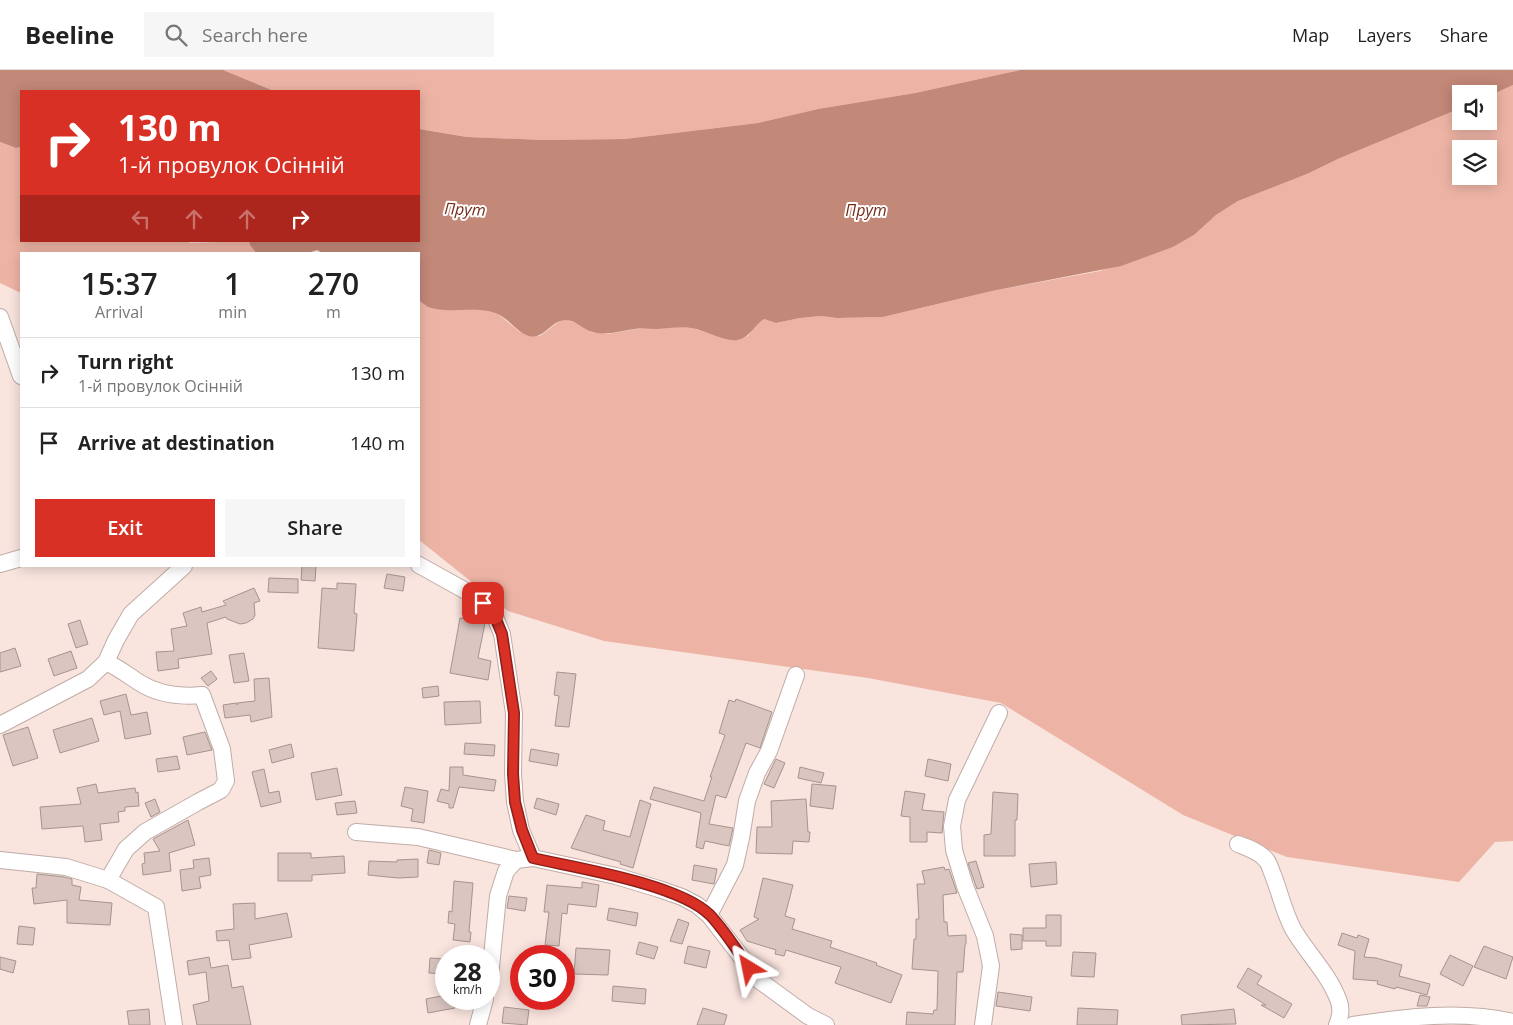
<!DOCTYPE html>
<meta charset="utf-8">
<style>
:root{--surface:#fff;--page:#f6f6f6;--text:#222;--muted:#767676;--line:#e0e0e0;--accent:#d93025}
body{margin:0;font-family:"Open Sans",sans-serif;background:var(--page);color:var(--text);height:100vh;display:flex;flex-direction:column;font-size:19px;white-space:nowrap}
*{box-sizing:border-box;margin:0}
p{font-size:16px;color:var(--muted)}
.icon{flex:none;width:28px;height:28px;fill:none;stroke:currentColor;stroke-width:2;stroke-linecap:round;stroke-linejoin:round}
.map{position:relative;flex:1;overflow:hidden}
.details{position:absolute;left:20px;top:182px;width:400px;height:315px;display:flex;flex-direction:column;background:var(--surface);border-radius:0px;box-shadow:0 2px 12px #0003}
.details>*{flex:none}
.top-card{position:absolute;left:20px;top:20px;width:400px;height:152px;border-radius:0px;box-shadow:0 2px 12px #0003;background:#d93025;color:#fff;overflow:hidden}
.controls{position:absolute;left:1452px;top:15px;display:grid;gap:10px}
.controls a{display:grid;place-items:center;width:45px;height:45px;border-radius:0px;background:var(--surface);box-shadow:0 2px 12px #0003;font-size:25px}
.speed{position:absolute;left:435px;top:875px;display:flex;gap:10px;font-size:25px;font-weight:700;text-align:center}
.speed>*{display:grid;place-content:center;width:65px;height:65px;border-radius:50%;background:var(--surface);box-shadow:0 2px 12px #0003;line-height:1}
.speed small{font-size:12px;font-weight:400}
.speed .limit{border:8px solid #d22;background:#fff;color:#111}
.pin{position:absolute;display:grid;place-items:center;width:42px;height:42px;color:#fff;margin:-21px;border-radius:10px;box-shadow:0 2px 8px #0006}
.me{position:absolute;width:55px;margin:-28px;rotate:325deg;stroke-linejoin:round;filter:drop-shadow(0 0 4px #0008)}
.turn{display:flex;align-items:center;gap:18px;height:105px;padding:0 15px;font-size:22px}
.turn .icon{width:65px;height:65px;stroke-width:2.5}
.turn b{display:block;font-size:35px;line-height:42px}
.lanes{display:flex;align-items:center;height:48px;padding:0 15px;background:#0003;justify-content:center;gap:25px;direction:ltr}
.lanes .off{opacity:.35}
.eta{display:flex;justify-content:space-evenly;align-items:center;height:85px;text-align:center}
.eta b{font-size:30px;font-weight:600;line-height:35px}
.cta{display:flex;gap:10px;margin-top:auto;padding:10px 15px}
.cta a{flex:1;height:58px;border-radius:0px;background:var(--accent);color:#fff;font-size:20px;font-weight:600;line-height:58px;text-align:center}
.cta a+a{background:var(--page);color:var(--text)}
ul{padding:0;list-style:none}
li{display:flex;align-items:center;gap:15px;height:70px;padding:0 15px;border-top:1px solid var(--line)}
li div{flex:1}
li b{display:block;font-size:19px}
li em{font-style:normal}
header{display:flex;align-items:center;gap:30px;box-sizing:border-box;height:70px;padding:0 25px;background:var(--surface);border-bottom:1px solid var(--line)}
header strong{font-size:24px}
nav{display:flex;gap:28px;margin-inline-start:auto;font-size:18px}
.search{width:350px;height:45px;background:var(--page);display:flex;align-items:center;gap:12px;box-sizing:border-box;padding:0 18px;border-radius:0px;color:var(--muted);font-size:19px}
.map>svg:first-child{display:block}
.green{fill:#edb4a5;fill-rule:evenodd}
.water{fill:#c28878}
.building{fill:#dac5c0;stroke:#a7948f}
.lines{fill:none;stroke-linecap:round;stroke-linejoin:round}
.minor-casing{stroke:#c0aca7;stroke-width:18}
.minor{stroke:#fff;stroke-width:16}
.route-casing{stroke:#8d1f18;stroke-width:12}
.route{stroke:#d93025;stroke-width:9}
.labels{text-anchor:middle;dominant-baseline:central;stroke-width:4;stroke-linejoin:round;paint-order:stroke}
.water-label{font-size:16px;font-style:italic;fill:#742c19;stroke:#fff}
</style>
<header>
<strong>Beeline</strong>
<div class="search"><svg class="icon" aria-label="search" viewBox="0 0 24 24"><circle cx="10" cy="10" r="6"/><path d="M15 15l6 6"/></svg>Search here</div>
<nav><a>Map</a><a>Layers</a><a>Share</a></nav>
</header>
<div class="map">
<svg width="1513" height="955" viewBox="0 0 1513 955">
<rect width="100%" height="100%" fill="#f9e4de"/>
<g class="green">
<path d="M223,0H1020L915,23L818,39L758,53L625,69L544,70L467,67L419,59V21H274Z"/>
<path d="M1513,15V771L1495,772L1459,812L1287,787L1183,745L1001,633L868,608L604,571L508,541L419,470V230L428,236L444,239H482L498,244L520,262L540,266L561,250H568L579,254L591,262L608,264L635,259L674,257L692,258L728,269L738,270L748,266L759,252L764,249L776,253L800,248L821,246L837,248L883,247L992,221L1100,201L1173,177L1194,165L1216,145L1238,131L1307,104L1340,88L1461,38V51H1489V26ZM1461,79H1489V106H1461Z"/>
<path d="M0,72L16,78L21,77V171H186L190,173L249,171L250,175L257,184H21V223L0,213Z"/>
</g>
<g class="water">
<path d="M0,0H223L274,21H21V77L16,78L0,72Z"/>
<path d="M1020,0H1513V15L1489,26V24H1461V38L1340,88L1307,104L1238,131L1216,145L1194,165L1173,177L1121,196L992,221L883,247L837,248L821,246L800,248L776,253L764,249C754,255 751,267 738,270C723,272 706,260 691,258C679,257 668,258 657,259C649,259 642,258 634,259C620,261 607,266 593,262C583,260 576,250 566,250C551,250 544,270 529,266C516,262 509,248 495,243C474,236 447,244 428,237C425,235 421,232 419,230V184H324L317,180L305,184H257L250,175L249,171H419V59L467,67L544,70L625,69L758,53L818,39L915,23Z"/>
</g>
<g class="building">
<path d="M302,496H316L315,511L301,510Z"/>
<path d="M387,504L405,507L403,521L384,518Z"/>
<path d="M269,508L298,509V523L268,522Z"/>
<path d="M337,513L356,514L354,543L357,544L354,581L318,578L322,518L337,519Z"/>
<path d="M254,518L260,531L254,533L255,545L253,549L246,553L240,554L227,549L226,547L207,553L212,584L178,589L179,598L158,601L156,582L174,581L171,559L187,556L183,543L201,537L202,542L226,535L223,531Z"/>
<path d="M460,548L485,553L478,588L491,591L488,610L450,603Z"/>
<path d="M80,550L88,574L76,578L68,554Z"/>
<path d="M15,578L21,596L0,602V583Z"/>
<path d="M71,581L77,598L54,606L48,589Z"/>
<path d="M244,583L249,611L234,613L229,585Z"/>
<path d="M211,601L217,609L208,616L201,608Z"/>
<path d="M557,602L576,604L569,657L555,656L559,626L554,625Z"/>
<path d="M269,608L272,647L251,652L250,645L225,648L223,635L236,633L237,635V633L255,631L254,609Z"/>
<path d="M438,616L439,626L423,628L422,618Z"/>
<path d="M126,624L131,645L147,642L151,664L125,669L120,641L104,645L100,631Z"/>
<path d="M736,629L772,642L760,678L746,673L726,728L716,725L709,754L733,758L729,776L705,771L703,779L696,777L701,743L650,729L654,717L704,731L712,707H710L725,665L719,663L729,630L735,632Z"/>
<path d="M480,631L481,653L445,655L444,632Z"/>
<path d="M92,648L99,671L60,683L53,660Z"/>
<path d="M28,657L38,688L13,696L3,665Z"/>
<path d="M205,662L212,680L187,685L183,667Z"/>
<path d="M465,673L495,675L494,686L464,684Z"/>
<path d="M291,674L294,687L272,693L269,680Z"/>
<path d="M531,679L559,684L557,696L529,691Z"/>
<path d="M177,686L180,699L158,702L156,689Z"/>
<path d="M776,689L785,693L774,718L764,714Z"/>
<path d="M928,689L951,694L948,711L925,706Z"/>
<path d="M450,697H463V705L496,710L494,721L459,717L453,738H449V734L437,731L441,719L449,721Z"/>
<path d="M800,697L824,703L821,713L798,708Z"/>
<path d="M337,698L342,725L316,730L311,703Z"/>
<path d="M264,699L269,723L279,721L281,732L261,737L252,702Z"/>
<path d="M96,714L98,723L135,718L136,723L138,722L139,736L125,737V741L118,742L119,752L100,754L102,770L85,772L83,756L42,759L40,737L81,734L77,718Z"/>
<path d="M812,714L836,716L833,739L810,736Z"/>
<path d="M405,717L428,721L424,753L411,751L413,739L401,736Z"/>
<path d="M905,721L925,724L922,740L944,742L942,763L927,762V772H910V747L901,746Z"/>
<path d="M993,722L1018,724L1017,750H1015V786H984V765L991,764Z"/>
<path d="M537,728L559,734L556,745L534,738Z"/>
<path d="M155,729L160,742L151,747L145,733Z"/>
<path d="M806,729L808,762H810L809,772L793,771L792,784L756,783L757,757H772L771,731Z"/>
<path d="M640,730L651,734L633,798L620,794L621,792L571,778L586,745L605,751L603,760L630,767Z"/>
<path d="M355,731L357,743L337,745L335,733Z"/>
<path d="M188,750L195,775L169,783L171,801L143,805L142,794L145,793L144,783L160,781L153,769Z"/>
<path d="M429,780L441,783L439,795L427,793Z"/>
<path d="M278,783H311V788L344,786L345,803L312,805V811H278Z"/>
<path d="M209,788L211,805L199,807L201,818L182,821L180,800L194,798L193,790Z"/>
<path d="M418,789V807L398,808L368,805L369,791L397,792V790Z"/>
<path d="M976,791L984,817L977,819L968,793Z"/>
<path d="M1056,792L1057,814L1031,817L1029,794Z"/>
<path d="M694,795L717,799L714,814L692,810Z"/>
<path d="M944,797L945,800L949,799L957,823L943,825L944,852H947L948,866L966,865V874L965,875L963,902H957L955,955H906L907,942L933,944L934,940H937L938,901L912,899L914,869H916V849H919L917,814H925L922,801Z"/>
<path d="M37,804L64,807L72,809V815L81,817L79,830L112,833L110,855L67,853V830L34,834L32,818H36Z"/>
<path d="M763,808L793,815L785,846L795,849L792,859L832,871L830,877L877,893L876,895L902,905L891,933L835,913L841,897L786,880L784,886L775,884L776,880L747,871L740,860L759,849L754,847Z"/>
<path d="M454,811L473,813L469,862H471L470,872L453,870L455,854L448,853L449,841L452,842Z"/>
<path d="M582,812L599,815L596,837L568,834L567,844L562,843L559,876L545,875L549,842H544L547,815L582,818Z"/>
<path d="M509,826L527,828L525,841L507,838Z"/>
<path d="M255,833V849L287,843L292,867L249,875L251,888L232,890L229,870L217,871L216,861L234,859L233,834Z"/>
<path d="M609,838L638,843L636,856L607,850Z"/>
<path d="M1046,845H1061V876H1046V871H1023V858H1046Z"/>
<path d="M678,849L689,853L682,874L670,871Z"/>
<path d="M19,856L35,858L33,875L17,874Z"/>
<path d="M1342,863L1357,868L1358,865L1369,869L1364,887L1376,888L1402,895L1399,906L1430,914L1427,925L1396,917L1395,919L1377,914L1378,911L1353,909L1355,881L1338,875Z"/>
<path d="M1010,864L1022,865V879L1011,880Z"/>
<path d="M639,872L658,877L654,889L636,884Z"/>
<path d="M688,876L710,881L706,898L684,893Z"/>
<path d="M1484,876L1513,887L1506,909L1474,897Z"/>
<path d="M576,878L610,880L608,905L574,904Z"/>
<path d="M1073,882L1096,883L1094,907L1071,906Z"/>
<path d="M1450,885L1473,896L1463,916L1440,904Z"/>
<path d="M0,887L16,891L13,903L0,899Z"/>
<path d="M209,887L211,898L228,895L232,918L243,916L251,955H197L193,935L209,931L206,902L189,905L187,891Z"/>
<path d="M430,888L446,889V904L429,903Z"/>
<path d="M1248,898L1262,906L1257,914L1292,934L1284,948L1261,935H1266L1237,917Z"/>
<path d="M613,916L646,919L645,934L612,931Z"/>
<path d="M998,922L1032,927L1030,941L996,936Z"/>
<path d="M446,925V929H453L455,938L428,943L426,929Z"/>
<path d="M1420,925L1430,927L1427,936H1417Z"/>
<path d="M504,937L529,940L527,955L502,953Z"/>
<path d="M703,938L727,945L724,955H697Z"/>
<path d="M1078,938L1118,940L1117,955H1077Z"/>
<path d="M149,939L150,955H129L127,941Z"/>
<path d="M1234,939L1236,954L1182,955L1181,945Z"/>
</g>
<g class="lines">
<defs>
<g id="minor">
<path d="M0,247L21,306"/>
<path d="M0,494L21,488"/>
<path d="M419,495L473,525L493,542L502,564L514,643L513,704L515,732L521,760L533,788"/>
<path d="M106,592C119,598 129,606 140,613C159,625 181,627 202,625L222,679L226,711L221,720L198,732L145,762L126,779L108,810"/>
<path d="M0,655L88,609L106,592L116,570L131,544L184,496"/>
<path d="M356,762L418,767L516,790L533,788L616,806L659,819L682,827L697,835L709,845L760,911L808,946L826,955"/>
<path d="M1238,774C1248,778 1261,782 1267,791C1270,795 1271,801 1273,805C1280,823 1284,842 1293,859C1307,883 1328,903 1338,929C1342,938 1341,946 1337,955"/>
<path d="M0,790L66,797L108,810L156,837L174,955"/>
<path d="M709,845L735,795L741,768L747,731L757,703L769,681L796,605"/>
<path d="M489,917L498,826L506,801L516,790"/>
<path d="M478,955L485,929"/>
<path d="M983,955L991,896L985,866L965,816L954,780L952,756L957,730L999,643"/>
<path d="M1353,955C1405,947 1461,940 1513,952"/>
</g>
</defs>
<use href="#minor" class="minor-casing"/>
<use href="#minor" class="minor"/>
</g>
<g class="lines">
<defs>
<path id="route" d="M483,533L493,542L502,564L514,643L513,704L515,732L522,760L533,788C577,798 679,814 710,845C725,861 737,880 749,898"/>
</defs>
<use href="#route" class="route-casing"/>
<use href="#route" class="route"/>
</g>
<g class="labels">
<g class="water-label">
<text transform="translate(465 139) rotate(3)">Прут</text>
<text x="866" y="140">Прут</text>
</g>
</g>
</svg>
<div class="controls">
<a><svg class="icon" aria-label="sound" viewBox="0 0 24 24"><path d="M4 9h4l5-4v14l-5-4H4zM17 9q2 3 0 6"/></svg></a>
<a><svg class="icon" aria-label="layers" viewBox="0 0 24 24"><path d="M12 4l9 5-9 5-9-5zM3 14l9 5 9-5"/></svg></a>
</div>
<div class="speed"><div>28<small>km/h</small></div><div class="limit">30</div></div>
<div class="pin" style="left:483px;top:533px;background:#d93025"><svg class="icon" aria-label="arrive" viewBox="0 0 24 24"><path d="M6 21V4h12l-3 4 3 4H6"/></svg></div>
<svg class="me" style="left:749px;top:898px" viewBox="-20 -20 40 40"><path d="M0-17L14 15 0 8-14 15z" fill="#d93025" stroke="#fff" stroke-width="4"/></svg>
<div class="top-card">
<div class="turn"><svg class="icon" aria-label="right" viewBox="0 0 24 24"><path d="M7 20v-9h11M14 6l5 5-5 5"/></svg><div><b>130 m</b>1-й провулок Осінній</div></div>
<div class="lanes"><svg class="icon off" aria-label="left" viewBox="0 0 24 24"><path d="M17 20v-9H6M10 6l-5 5 5 5"/></svg><svg class="icon off" aria-label="ahead" viewBox="0 0 24 24"><path d="M12 20V5M6 11l6-6 6 6"/></svg><svg class="icon off" aria-label="ahead" viewBox="0 0 24 24"><path d="M12 20V5M6 11l6-6 6 6"/></svg><svg class="icon" aria-label="right" viewBox="0 0 24 24"><path d="M7 20v-9h11M14 6l5 5-5 5"/></svg></div>
</div>
<section class="details">
<div class="eta">
<div><b>15:37</b><p>Arrival</p></div>
<div><b>1</b><p>min</p></div>
<div><b>270</b><p>m</p></div>
</div>
<ul>
<li><svg class="icon" aria-label="right" viewBox="0 0 24 24"><path d="M7 20v-9h11M14 6l5 5-5 5"/></svg><div><b>Turn right</b><p>1-й провулок Осінній</p></div><em>130 m</em></li>
<li><svg class="icon" aria-label="arrive" viewBox="0 0 24 24"><path d="M6 21V4h12l-3 4 3 4H6"/></svg><div><b>Arrive at destination</b></div><em>140 m</em></li>
</ul>
<div class="cta"><a>Exit</a><a>Share</a></div>
</section>
</div>
